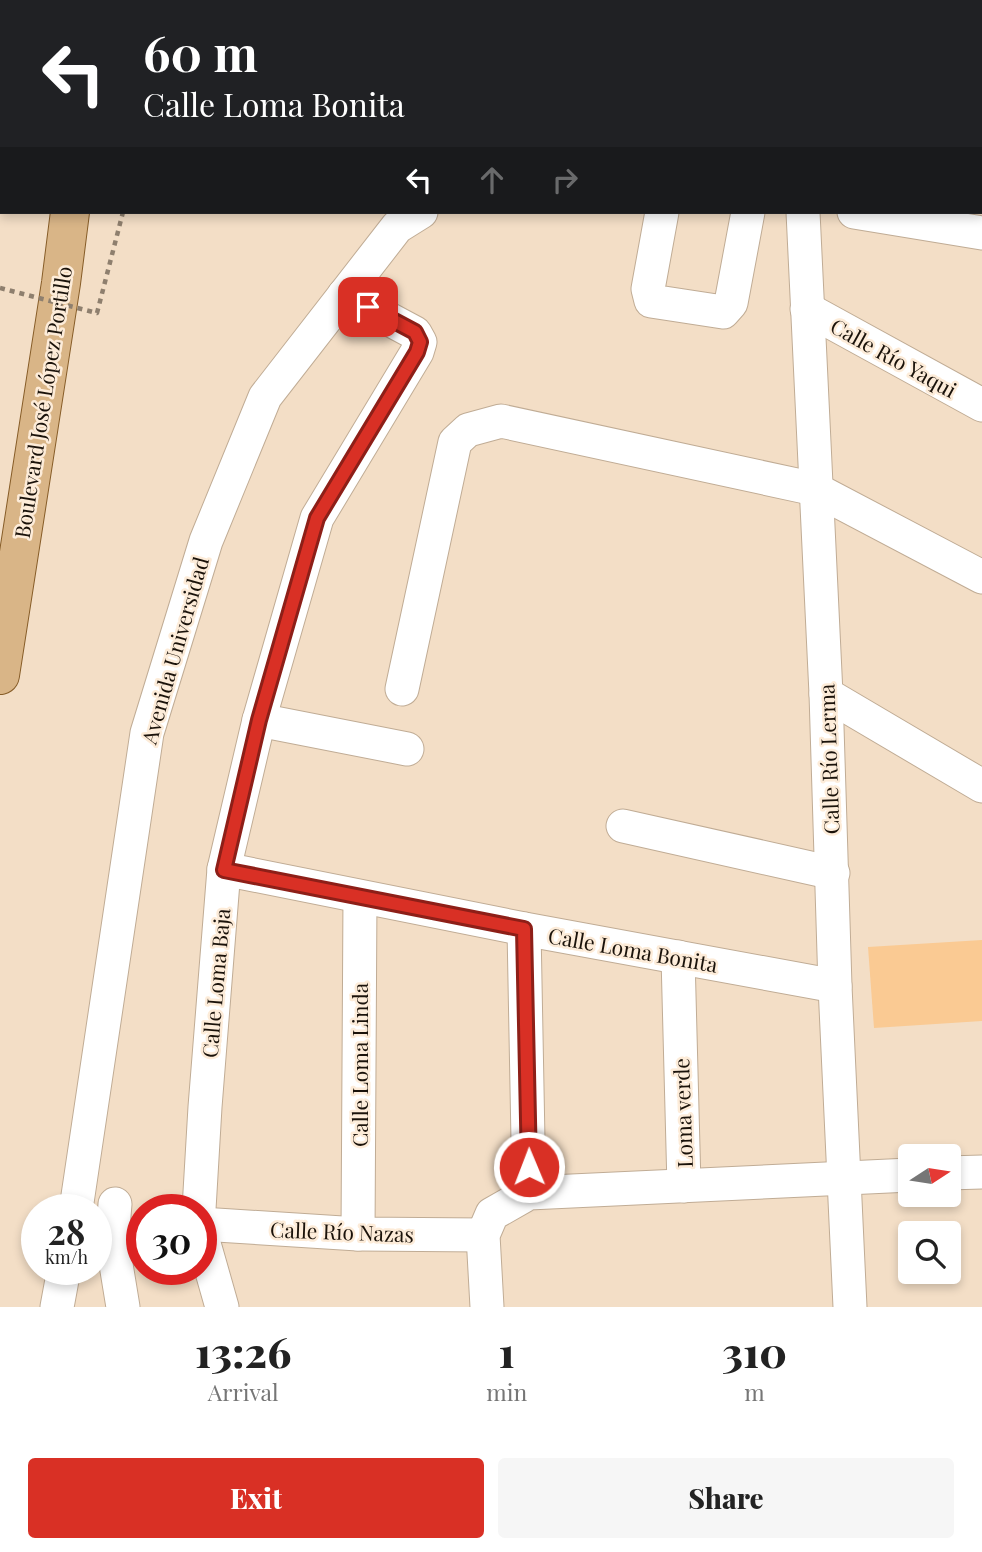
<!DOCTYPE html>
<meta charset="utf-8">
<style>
:root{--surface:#fff;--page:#f6f6f6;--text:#222;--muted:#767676;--accent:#d93025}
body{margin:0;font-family:"Playfair Display",serif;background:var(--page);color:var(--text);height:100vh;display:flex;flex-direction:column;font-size:26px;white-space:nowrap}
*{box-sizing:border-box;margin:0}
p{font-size:23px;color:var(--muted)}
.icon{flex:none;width:38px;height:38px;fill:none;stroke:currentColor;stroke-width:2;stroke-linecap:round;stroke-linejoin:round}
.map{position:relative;height:1307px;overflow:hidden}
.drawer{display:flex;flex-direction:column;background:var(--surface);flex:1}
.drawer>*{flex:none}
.banner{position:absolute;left:0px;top:0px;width:984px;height:214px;box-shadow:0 4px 10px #0003;background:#202124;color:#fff;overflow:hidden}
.needle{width:46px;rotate:78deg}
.controls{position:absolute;left:898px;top:1144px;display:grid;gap:14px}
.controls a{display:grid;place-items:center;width:63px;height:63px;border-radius:7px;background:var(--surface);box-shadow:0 4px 10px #0003;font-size:35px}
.speed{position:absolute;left:21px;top:1194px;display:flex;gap:14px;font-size:35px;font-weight:700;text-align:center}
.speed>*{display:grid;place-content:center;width:91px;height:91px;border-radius:50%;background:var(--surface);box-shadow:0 4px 10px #0003;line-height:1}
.speed small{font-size:18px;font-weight:400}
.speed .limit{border:10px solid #d22;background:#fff;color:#111}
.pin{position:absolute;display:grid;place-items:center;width:60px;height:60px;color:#fff;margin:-30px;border-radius:14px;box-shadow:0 4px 10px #0006}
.me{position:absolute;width:77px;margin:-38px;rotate:359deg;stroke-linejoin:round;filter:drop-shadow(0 0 5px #0008)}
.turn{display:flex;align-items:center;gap:24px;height:147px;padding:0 28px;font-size:32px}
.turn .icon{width:91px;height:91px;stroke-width:2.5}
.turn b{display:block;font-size:49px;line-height:60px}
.lanes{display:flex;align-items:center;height:66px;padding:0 28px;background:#0003;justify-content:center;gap:35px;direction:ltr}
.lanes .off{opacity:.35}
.eta{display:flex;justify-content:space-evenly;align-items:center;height:119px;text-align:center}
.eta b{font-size:42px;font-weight:800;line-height:49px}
.action{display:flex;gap:14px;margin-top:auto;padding:14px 28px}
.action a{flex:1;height:80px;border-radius:7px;background:var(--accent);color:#fff;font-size:28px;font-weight:800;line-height:80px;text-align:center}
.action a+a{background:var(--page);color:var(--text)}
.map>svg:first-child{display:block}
.green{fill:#faca93}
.building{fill:#cebaa3;stroke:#8c7963;stroke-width:2}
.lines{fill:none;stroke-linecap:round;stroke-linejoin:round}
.minor-casing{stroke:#c0ac95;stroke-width:35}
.major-casing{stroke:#865c27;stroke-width:40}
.minor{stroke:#fff;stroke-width:33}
.major{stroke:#d9b587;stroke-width:38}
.path-bridge{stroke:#8e7f6e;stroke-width:4.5;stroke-dasharray:5 5;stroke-linecap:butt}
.route-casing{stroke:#8d1f18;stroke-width:18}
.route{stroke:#d93025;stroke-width:12}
.labels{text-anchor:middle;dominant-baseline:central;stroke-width:5;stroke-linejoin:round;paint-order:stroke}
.street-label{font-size:21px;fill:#1a120a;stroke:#fdecd9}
</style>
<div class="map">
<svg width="982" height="1307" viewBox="0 0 982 1307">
<rect width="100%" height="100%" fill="#f3dec6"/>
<path class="green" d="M982,940V1021L874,1028L868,947Z"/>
<path class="building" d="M229,0H423L228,2Z"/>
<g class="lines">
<defs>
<g id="minor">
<path d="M470,0L471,2"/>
<path d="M835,0L844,2"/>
<path d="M556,2L557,0"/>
<path d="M606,2L607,0"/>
<path d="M658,2L659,0"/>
<path d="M982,26V27"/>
<path d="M662,212L648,289L651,301L723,312L731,303L748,212"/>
<path d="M803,212L826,694L835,986L850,1307"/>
<path d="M854,212L982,233"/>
<path d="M807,309L982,405"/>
<path d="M402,689L455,442L468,430L501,421L815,489L982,577"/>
<path d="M826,694L982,786"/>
<path d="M259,720L407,749"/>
<path d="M623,826L833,873"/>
<path d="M224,869L524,929L835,986"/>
<path d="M524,929L529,1193"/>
<path d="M678,957L684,1186"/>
<path d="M948,1173L982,1172"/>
<path d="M115,1204L112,1240L123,1307"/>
<path d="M76,1209L147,733L206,541L265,397L397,227L421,212"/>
<path d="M199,1209L205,1107L224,869L259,720L317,518L417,352L420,342L415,333L344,295"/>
<path d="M201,1224L358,1234L483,1235"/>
<path d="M201,1233L222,1307"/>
<path d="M358,1234L360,897"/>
<path d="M57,1307L64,1269"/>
<path d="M487,1307L483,1235L492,1214L529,1193L910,1175"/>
</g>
<g id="major">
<path d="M18,2V0"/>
<path d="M104,2L105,0"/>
<path d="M163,2L164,0"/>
<path d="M0,138L2,125"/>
<path d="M0,675L61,283L70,212"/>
</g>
</defs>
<use href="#minor" class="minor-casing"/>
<use href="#major" class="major-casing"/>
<use href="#minor" class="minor"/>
<use href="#major" class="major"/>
<path class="path-bridge" d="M0,288L97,313L123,212"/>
</g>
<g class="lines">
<defs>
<path id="route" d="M368,307L415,332L420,342L417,352L317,518L259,720L224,870L524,929L529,1167"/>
</defs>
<use href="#route" class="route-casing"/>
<use href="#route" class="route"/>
</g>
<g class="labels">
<g class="street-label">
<text transform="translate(894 357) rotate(29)">Calle Río Yaqui</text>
<text transform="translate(42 402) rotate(-81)">Boulevard José López Portillo</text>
<text transform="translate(174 650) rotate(-74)">Avenida Universidad</text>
<text transform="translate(828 759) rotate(-92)">Calle Río Lerma</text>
<text transform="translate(633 949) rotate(10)">Calle Loma Bonita</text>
<text transform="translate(215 983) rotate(-85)">Calle Loma Baja</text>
<text transform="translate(359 1065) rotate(-90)">Calle Loma Linda</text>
<text transform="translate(682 1113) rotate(-92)">Loma verde</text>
<text transform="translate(342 1231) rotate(2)">Calle Río Nazas</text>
</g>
</g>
</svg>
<div class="controls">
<a><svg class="needle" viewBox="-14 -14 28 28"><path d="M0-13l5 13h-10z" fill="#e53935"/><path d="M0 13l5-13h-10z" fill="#767676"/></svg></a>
<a><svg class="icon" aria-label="search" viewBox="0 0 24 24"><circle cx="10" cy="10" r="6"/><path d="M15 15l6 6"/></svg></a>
</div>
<div class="speed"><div>28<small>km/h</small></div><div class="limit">30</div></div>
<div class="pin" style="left:368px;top:307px;background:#d93025"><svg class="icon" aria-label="arrive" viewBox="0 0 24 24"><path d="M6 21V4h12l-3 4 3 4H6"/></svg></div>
<svg class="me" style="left:529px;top:1167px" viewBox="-20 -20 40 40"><circle r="17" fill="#d93025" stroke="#fff" stroke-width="3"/><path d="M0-11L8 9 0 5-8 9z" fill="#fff"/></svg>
<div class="banner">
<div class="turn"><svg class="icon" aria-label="left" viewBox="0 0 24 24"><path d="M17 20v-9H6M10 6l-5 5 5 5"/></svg><div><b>60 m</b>Calle Loma Bonita</div></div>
<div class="lanes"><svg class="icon" aria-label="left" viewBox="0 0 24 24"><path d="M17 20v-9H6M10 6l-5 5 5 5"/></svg><svg class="icon off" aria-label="ahead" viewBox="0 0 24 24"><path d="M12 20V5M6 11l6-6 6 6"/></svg><svg class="icon off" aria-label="right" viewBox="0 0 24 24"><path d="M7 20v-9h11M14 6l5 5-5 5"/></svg></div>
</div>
</div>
<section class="drawer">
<div class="eta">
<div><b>13:26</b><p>Arrival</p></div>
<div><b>1</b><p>min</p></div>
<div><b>310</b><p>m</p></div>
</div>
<div class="action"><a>Exit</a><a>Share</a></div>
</section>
